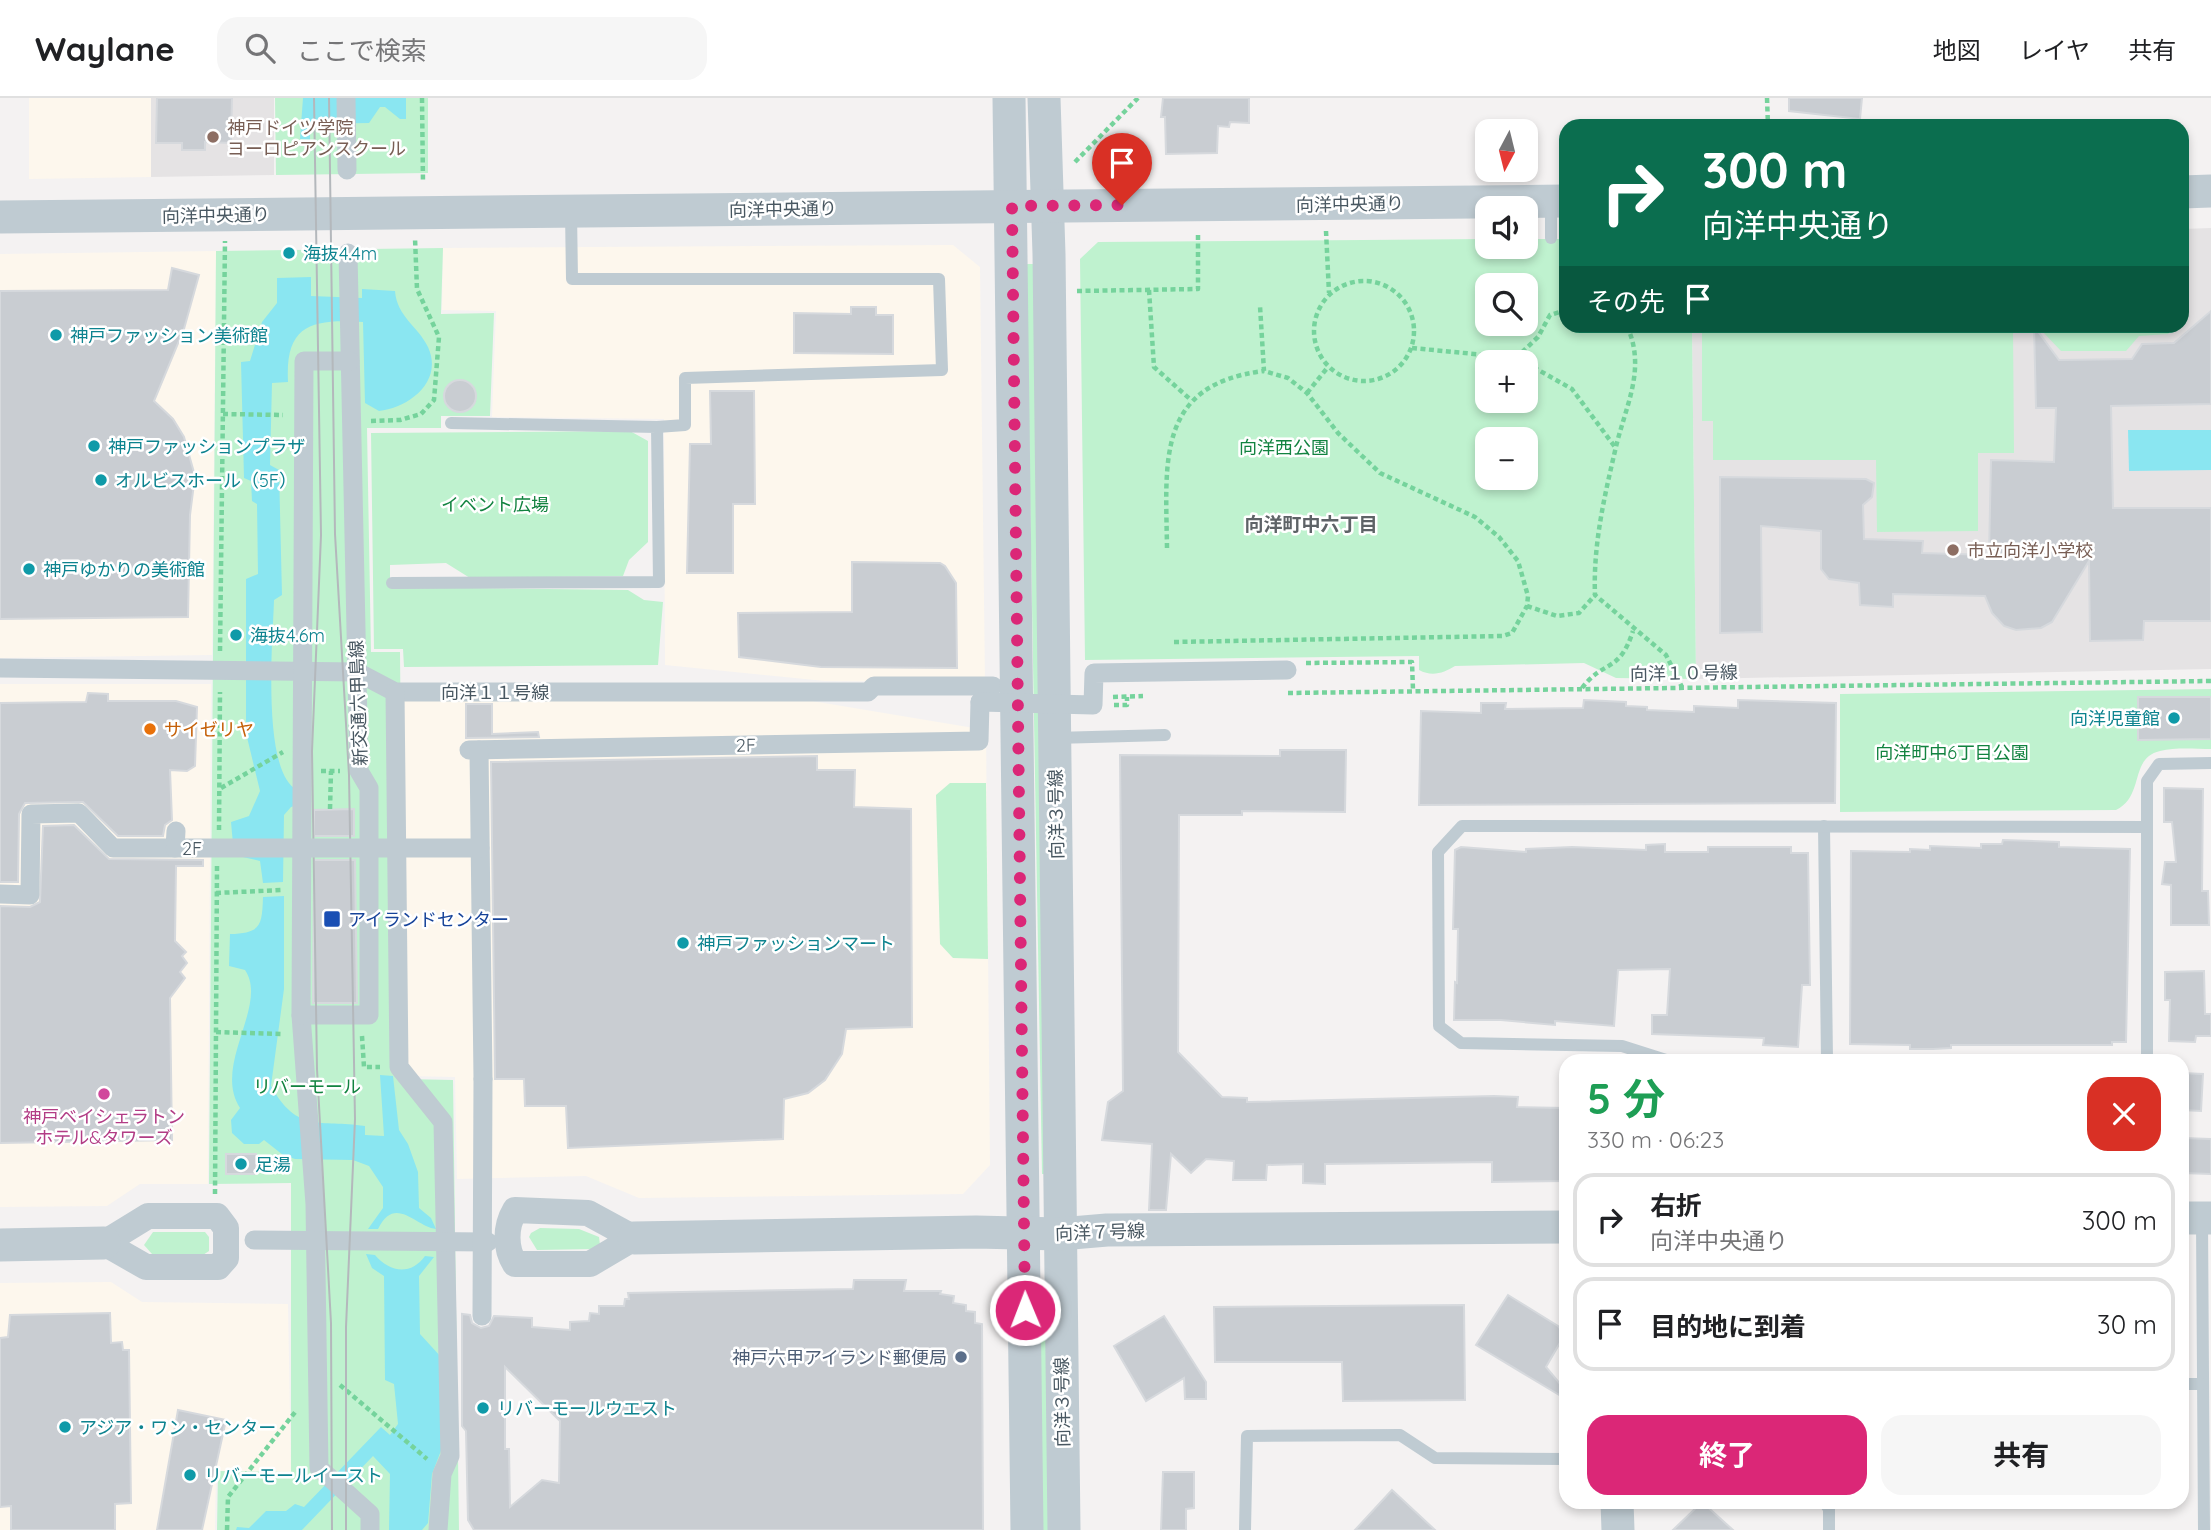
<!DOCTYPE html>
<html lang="ja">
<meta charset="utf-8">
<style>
:root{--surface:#fff;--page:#f6f6f6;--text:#202124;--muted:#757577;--line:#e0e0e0;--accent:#db2777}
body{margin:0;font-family:Quicksand,"Noto Sans JP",sans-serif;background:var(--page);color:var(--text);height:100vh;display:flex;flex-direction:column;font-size:26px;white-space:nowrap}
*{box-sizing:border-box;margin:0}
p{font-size:23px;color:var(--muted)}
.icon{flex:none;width:38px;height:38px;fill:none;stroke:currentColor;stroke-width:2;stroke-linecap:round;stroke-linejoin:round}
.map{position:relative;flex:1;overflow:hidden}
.sheet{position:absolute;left:1559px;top:956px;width:630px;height:455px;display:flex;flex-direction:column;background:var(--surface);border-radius:21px;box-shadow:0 4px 10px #0003}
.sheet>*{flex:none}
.guide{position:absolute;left:1559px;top:21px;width:630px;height:214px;border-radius:21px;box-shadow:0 4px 10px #0003;background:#0b6e4f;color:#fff;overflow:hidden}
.needle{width:46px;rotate:187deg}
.fabs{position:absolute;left:1475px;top:21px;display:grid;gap:14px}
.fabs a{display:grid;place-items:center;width:63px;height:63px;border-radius:14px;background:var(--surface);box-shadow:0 4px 10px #0003;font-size:35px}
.pin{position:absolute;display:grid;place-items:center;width:60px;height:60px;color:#fff;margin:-72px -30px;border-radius:50% 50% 50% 0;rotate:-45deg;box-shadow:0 0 7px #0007}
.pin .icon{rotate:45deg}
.me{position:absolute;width:77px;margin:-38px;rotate:359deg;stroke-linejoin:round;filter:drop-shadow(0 0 5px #0008)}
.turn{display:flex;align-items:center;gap:24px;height:147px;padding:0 28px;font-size:32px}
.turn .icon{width:91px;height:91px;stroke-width:2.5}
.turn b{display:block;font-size:49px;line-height:60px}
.then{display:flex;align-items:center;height:66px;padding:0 28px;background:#0003;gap:14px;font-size:26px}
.round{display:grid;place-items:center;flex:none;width:74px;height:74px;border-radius:21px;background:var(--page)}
.overview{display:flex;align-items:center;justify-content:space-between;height:119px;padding:0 28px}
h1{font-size:42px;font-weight:700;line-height:52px;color:#1e9e55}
.primary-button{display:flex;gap:14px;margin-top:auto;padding:14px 28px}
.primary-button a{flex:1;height:80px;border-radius:21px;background:var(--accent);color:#fff;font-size:28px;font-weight:700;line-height:80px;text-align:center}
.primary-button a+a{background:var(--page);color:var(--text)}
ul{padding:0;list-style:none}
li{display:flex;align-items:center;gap:21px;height:94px;margin:0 14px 10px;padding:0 14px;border:4px solid var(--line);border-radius:21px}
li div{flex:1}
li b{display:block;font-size:26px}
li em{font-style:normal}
header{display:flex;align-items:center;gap:42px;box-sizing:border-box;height:98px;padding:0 35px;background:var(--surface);border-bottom:2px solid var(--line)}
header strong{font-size:33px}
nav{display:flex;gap:38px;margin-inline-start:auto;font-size:24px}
.search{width:490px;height:63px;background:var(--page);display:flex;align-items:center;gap:18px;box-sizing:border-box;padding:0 24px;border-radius:21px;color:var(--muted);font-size:26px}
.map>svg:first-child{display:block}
.commercial{fill:#fdf7ed}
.education{fill:#e5e3e4}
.green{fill:#bff2cf;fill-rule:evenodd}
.water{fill:#8ae6f1}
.building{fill:#c9cdd2;stroke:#d6d9dd;stroke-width:2;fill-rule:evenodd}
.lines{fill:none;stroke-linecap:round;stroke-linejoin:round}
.path{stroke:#75d39c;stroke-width:4.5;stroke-dasharray:5 3.5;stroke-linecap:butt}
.service{stroke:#bfcbd2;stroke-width:12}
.pedestrian{stroke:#bfcbd2;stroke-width:19}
.minor{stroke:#bfcbd2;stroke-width:26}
.tertiary{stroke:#bfcbd2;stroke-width:33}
.tram{stroke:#b4b8bc;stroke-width:2}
.pedestrian-bridge{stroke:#bfcbd2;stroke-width:19}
.route{stroke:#db2777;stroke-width:12;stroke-dasharray:0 21.6}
.education-dot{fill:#8d6e63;stroke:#fff;stroke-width:2.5}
.culture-dot{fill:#0f9aa8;stroke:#fff;stroke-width:2.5}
.food-dot{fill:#e8710a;stroke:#fff;stroke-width:2.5}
.transit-dot{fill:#1a4fb4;stroke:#fff;stroke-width:2.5}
.hotel-dot{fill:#d1479c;stroke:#fff;stroke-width:2.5}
.service-dot{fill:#5c6f8a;stroke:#fff;stroke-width:2.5}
.labels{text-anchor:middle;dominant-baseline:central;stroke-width:5;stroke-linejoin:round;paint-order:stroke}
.education-label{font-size:18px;fill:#785e54;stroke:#fff;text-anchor:start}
.street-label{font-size:18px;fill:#485761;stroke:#fff}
.culture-label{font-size:18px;fill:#0d838f;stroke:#fff;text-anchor:start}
.park-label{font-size:18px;fill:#128340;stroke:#fff}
.food-label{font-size:18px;fill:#c56008;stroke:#fff;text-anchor:start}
.transit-label{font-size:18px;fill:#164399;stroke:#fff;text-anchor:start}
.hotel-label{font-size:18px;fill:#b23c85;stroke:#fff}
.service-label{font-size:18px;fill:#4e5e75;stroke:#fff;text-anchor:end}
.neighbourhood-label{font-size:19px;font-weight:bold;fill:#5e6367;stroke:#fff}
</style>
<header>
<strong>Waylane</strong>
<div class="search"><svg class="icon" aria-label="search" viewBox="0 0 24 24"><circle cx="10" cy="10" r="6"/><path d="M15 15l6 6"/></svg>ここで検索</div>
<nav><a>地図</a><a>レイヤ</a><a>共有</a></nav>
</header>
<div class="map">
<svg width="2211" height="1432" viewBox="0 0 2211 1432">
<rect width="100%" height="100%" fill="#f4f2f2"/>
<g class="commercial">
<path d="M29,0H151V79L29,81Z"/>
<path d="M953,147L980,169L985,584L825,583L665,567L664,321L492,319L496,213L442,212L443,150Z"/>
<path d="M216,153L212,557L0,560V156Z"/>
<path d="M0,586H211L208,1086H140L107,1108L0,1109Z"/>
<path d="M403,598L812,603L986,632L990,1067L963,1096L639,1100L586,1078L457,1081L455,979L408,978Z"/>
<path d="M111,1184L142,1204L288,1206L291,1375L216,1373L215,1432H0V1185Z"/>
</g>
<g class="education">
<path d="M151,0H274V77L151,79Z"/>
<path d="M2211,130V571L1696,581L1692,228H2182V131Z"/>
</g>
<g class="green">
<path d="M275,0H428V75L276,77Z"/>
<path d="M1487,141L1488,149H1526V141H1566V228H1692L1696,581L1616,580L1584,565L1455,568C1444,575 1432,579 1419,572V558L1085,562L1080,161L1098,144ZM1488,187H1526V226H1488ZM1488,264H1526V303H1488ZM1488,341H1526V380H1488Z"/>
<path d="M443,150L441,216L494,215L490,318H441V330H367L371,554H400L404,981L453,982L459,1432H217L218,1373L291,1374V1085L209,1086L216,153Z"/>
<path d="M1026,166H1034L1050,1076H1042Z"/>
<path d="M1702,228H2013L2014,355H1978V433L1877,434L1876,362H1713V323H1702Z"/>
<path d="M2043,228H2176L2168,236L2139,238L2126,253H2061L2043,234Z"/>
<path d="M630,333L648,343V444L629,462L623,478L470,480L446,465L390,467V489L628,492L644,502L663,504L658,567L404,569L403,551H374L371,335Z"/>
<path d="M2211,591V651C2195,651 2176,649 2160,653C2129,660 2145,698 2116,712L1840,714V596Z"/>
<path d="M950,685H986L988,861L953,860L940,846L936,697Z"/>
<path d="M540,1130L579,1131L599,1139L600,1147L593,1151L537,1152L529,1139L531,1135Z"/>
<path d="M153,1134H205L209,1139V1153L203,1157L152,1156L144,1147Z"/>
<path d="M1040,1196H1049L1050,1432H1042Z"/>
</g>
<g class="water">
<path d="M303,0H406V21H400L385,9H380L369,25L310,26V42L300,41Z"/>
<path d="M311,179V198L362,200V191L395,193C397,219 418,228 428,249C444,284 408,310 379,313L365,305L363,224C312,221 285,226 288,284L272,285L270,367L279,372L282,497L274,502C273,541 261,673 297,692L298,707L291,709L284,717L283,784L263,785L260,763L234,757L231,724L249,718L260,693L246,635V481L258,476L257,406L252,403L251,383L244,380L241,264L250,263L262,224L277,205V180Z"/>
<path d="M2128,332H2211V372L2129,373Z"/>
<path d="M284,798V891L271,988C298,1036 319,1021 365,1028V1037L384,1038L380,977L393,978L399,1032L408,1046L418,1074L419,1110L431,1120L436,1131C416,1129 395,1096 378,1131H368L383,1110V1089L369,1068L353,1062L295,1061L283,1057L264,1042L259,1046H244L232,1035L231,1022L240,1010C212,967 269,907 245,872L229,868L230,836C261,835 262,828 263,799Z"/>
<path d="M366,1156L375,1157C389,1174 411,1178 425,1158L434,1159L419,1178L420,1236L441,1259L442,1350L432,1376L428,1425L422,1432H389L390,1376L373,1358L302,1432H236L237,1429L249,1430L266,1413H286L295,1406L304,1409L381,1329L390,1337L398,1326L394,1286L385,1282L384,1178L372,1170Z"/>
</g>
<g class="building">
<path d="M157,0H232L231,45L205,44V52H182V45H156Z"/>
<path d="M1163,0H1249V25L1230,24L1229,29L1218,28L1217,55L1166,56L1165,19H1161Z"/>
<path d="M1789,0H1862L1860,21L1789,13Z"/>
<path d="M172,170L199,177L184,231L154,303L173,321L184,339L195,378L190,417L188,519L0,521V193L168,192Z"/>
<path d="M851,209H876V217H893V256L794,255V215L851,216Z"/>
<path d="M2211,213V306L2111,308L2113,410H2211V523H2144L2143,542L2090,543L2089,463L2052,524L2041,530L2016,532L2004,528L1992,515L1985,498L1893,496V509L1860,507L1859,485L1829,481L1821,471V433L1761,428L1762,534L1720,535V379L1866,381L1874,385L1872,399L1863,407L1864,441L1923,443L1922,455L1989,457L1991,362L2054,364L2056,310H2036L2034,228L2059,262L2132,261L2142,246L2174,245Z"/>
<circle cx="460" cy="298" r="16"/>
<path d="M710,293H754L755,406H733V475H687L690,346H711Z"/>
<path d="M852,464L940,465L945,468L956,485L957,570L821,569L739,559L738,515L852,514Z"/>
<path d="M88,595L108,596V603H176L197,609L195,668L187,673L170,672L172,722L165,727L163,738H118L83,704L25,705L19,716L18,784H0V605L86,604Z"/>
<path d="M2138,599H2211V641L2138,642Z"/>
<path d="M1584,602L1626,604V608L1647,609V612L1694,614V608L1738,610V602L1836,605L1835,705L1419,707L1421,613L1481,615V605H1506L1505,611L1583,610Z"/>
<path d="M466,606H492V636L538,634L539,639L466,640Z"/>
<path d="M1280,652H1346L1345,714L1242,713V717H1179L1178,954L1222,999L1247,1000V1004L1494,998L1518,999L1517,1009L1566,1010V1083L1492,1084V1064L1325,1066V1086L1303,1085V1066L1267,1067L1266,1082H1233L1234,1063L1206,1061L1191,1075L1171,1056L1166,1112H1149L1152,1046L1102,1042L1108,1004L1123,993L1120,657L1280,658Z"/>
<path d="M817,658V672H855L854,709L911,711L912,929L846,931L842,956L825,982L808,995L784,1001L783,1041L568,1050L566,1008H525L524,981H495L491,664Z"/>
<path d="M2164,690L2203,691L2202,793H2208L2209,827H2171V787L2162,786L2165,764H2176L2172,724H2164Z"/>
<path d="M354,711V738H314V712Z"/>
<path d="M74,727L109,761L203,762V768H176L175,843L186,854L182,858L187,865L180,874L185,880L170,900L172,1042L0,1045V808L30,809L40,804L43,728Z"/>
<path d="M2003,742L2059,744V749L2130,751L2126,944H2112V947H1951V950L1933,951H1910V947L1850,946L1851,753L1910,754V751L1930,752V748L1981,750V746H2002Z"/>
<path d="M1665,746V754H1708V749H1791V755H1808L1810,887H1802L1798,949L1763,947L1764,940L1652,936V917H1667L1670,871L1618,872L1614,928L1555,923V927L1501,922H1454L1455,884L1457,885L1458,831H1453L1455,752L1461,749L1526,754V751L1572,749L1646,752V747Z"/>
<path d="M314,762H355L357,905H313Z"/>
<path d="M2204,873L2205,916H2211V938H2196L2195,944L2169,943L2170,902H2165V874Z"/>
<path d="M2182,975L2203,976L2201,1013L2182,1012Z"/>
<path d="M2183,1040L2211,1041V1076L2182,1075Z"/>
<rect x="226" y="1056" width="30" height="20"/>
<path d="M854,1182H906L904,1193H941L940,1196L954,1198L953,1205L966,1207V1213L975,1214V1225L982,1226L983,1432H474L468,1422L466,1333L462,1328V1216L470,1217L472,1225L481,1230L489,1228L494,1218L532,1220V1229L570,1232V1224L589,1223L590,1215L599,1216V1208H624L625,1201H629L628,1195L853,1191ZM505,1269L560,1323L559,1385L542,1382L510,1409L509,1351H505Z"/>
<path d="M1508,1197L1558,1228L1565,1236L1546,1269L1566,1293V1301L1476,1247Z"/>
<path d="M1464,1207L1465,1302L1343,1303L1342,1264H1215L1214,1209Z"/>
<path d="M110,1215L111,1245L122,1244L123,1252H129L131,1405L115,1406V1432H11V1408L0,1409V1240L8,1239L10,1217Z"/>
<path d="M1164,1218L1206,1284V1301H1185L1184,1280L1146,1303L1114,1248Z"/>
<path d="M178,1312L226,1322L202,1432H157Z"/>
<path d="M1163,1374H1194V1410L1186,1411V1432H1161Z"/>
<path d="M1392,1392L1435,1432H1355Z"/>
<path d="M1702,1404L1733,1432H1673Z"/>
</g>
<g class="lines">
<g class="path">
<path d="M422,0L423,85"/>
<path d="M1767,0L1768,28"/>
<path d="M1075,64L1138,0"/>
<path d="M1326,133L1329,195"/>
<circle cx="1364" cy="233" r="50"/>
<path d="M1149,192L1154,269L1191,302"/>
<path d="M1077,193L1198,191V135"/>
<path d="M1627,228C1647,272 1625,308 1615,353C1604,400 1593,448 1595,497L1666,557L1682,589"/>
<path d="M1412,250L1516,260L1524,264"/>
<path d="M1516,260L1538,239L1550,217L1566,212"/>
<path d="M1526,265L1572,291L1615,349"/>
<path d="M1307,295L1328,269"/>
<path d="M223,316L283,317"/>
<path d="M371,323L400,322L421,316L434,302L439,239L417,191L415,140"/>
<path d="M1167,450C1166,365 1155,286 1264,273"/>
<path d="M1527,508L1557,518L1579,515L1595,497"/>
<path d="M1174,544L1503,538L1512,535L1527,508L1528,498L1518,463L1499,439L1475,419L1380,375L1338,335L1307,295L1288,280L1264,273L1260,208"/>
<path d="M220,553L225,143"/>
<path d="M1306,565L1412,564L1413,592"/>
<path d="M1582,590C1604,561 1619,576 1633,533"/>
<path d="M1288,595L2211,583"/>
<path d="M1113,599L1143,598"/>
<path d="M1114,607H1127V599"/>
<path d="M321,673H340"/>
<path d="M221,690L283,654"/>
<path d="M330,711L331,673"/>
<path d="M219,732L220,594"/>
<path d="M216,795L283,792"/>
<path d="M216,934L281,936"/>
<path d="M362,938L364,969H380"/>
<path d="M215,1096L217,768"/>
<path d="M340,1287L427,1361"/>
<path d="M227,1432L228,1399L296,1313"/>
</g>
<g class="service">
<path d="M1551,106V140"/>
<path d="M571,114L572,181H939L942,272L685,280V327L657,329"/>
<path d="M392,485L659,484L657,329L451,325"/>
<path d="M1055,640L1165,637"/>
<path d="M1824,728L1827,962"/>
<path d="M1666,962L1622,948L1461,945L1439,928L1438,754L1462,728L2147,729"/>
<path d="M2147,962V683L2159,666L2211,665"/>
<path d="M2202,1121L2204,1432"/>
<path d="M2182,1286H2202"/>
<path d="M1824,1404L1829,1411V1432"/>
<path d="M1245,1432L1247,1338L1400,1337L1435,1360L1566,1361"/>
</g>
<g class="pedestrian">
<path d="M346,0L347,72"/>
<path d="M348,155L359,673L369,690V917H301L315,1106L319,1370L370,1416V1432"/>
<path d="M0,570L357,574L395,594H868L874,588H993"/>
<path d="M395,594L399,969L443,1024L450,1358L442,1376L438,1432"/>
<path d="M469,652L979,643L980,604"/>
<path d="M479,652L483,981"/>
<path d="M0,796L30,797L31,716L79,715L113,750H175L176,733"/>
<path d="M301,917L304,263H350"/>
<path d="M254,1142L488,1144"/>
</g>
<g class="minor">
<path d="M515,1112L588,1115L634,1140L590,1166H515C505,1150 505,1129 515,1112Z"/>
<path d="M148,1118H217L226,1130V1160L218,1169H146L104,1145Z"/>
</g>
<g class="tertiary">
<path d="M1009,0L1027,1432"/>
<path d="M1044,0L1049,156L1064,1432"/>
<path d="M2182,94L2211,93"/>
<path d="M0,119L1566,103"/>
<path d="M2182,1120H2211"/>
<path d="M634,1140L976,1134L1060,1136L1107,1132L1566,1129"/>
<path d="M0,1147L104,1145"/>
<path d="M1617,1404L1618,1432"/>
</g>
<g class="tram">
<path d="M314,0L321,437L312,653L317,971L331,1225L332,1432"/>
<path d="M329,0L335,436L349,677L355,1021L346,1229V1432"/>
</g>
<g class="pedestrian-bridge">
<path d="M980,604L1093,607L1094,575L1287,572"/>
<path d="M175,750H480"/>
<path d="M482,1218L483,981"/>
</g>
</g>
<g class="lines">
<path class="route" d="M1025,1212L1012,108L1122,107"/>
</g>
<g class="education-dot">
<circle cx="213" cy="39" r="7"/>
<circle cx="1953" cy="452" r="7"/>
</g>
<g class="culture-dot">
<circle cx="289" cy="155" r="7"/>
<circle cx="56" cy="237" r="7"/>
<circle cx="94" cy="348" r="7"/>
<circle cx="101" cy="382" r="7"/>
<circle cx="29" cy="471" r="7"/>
<circle cx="236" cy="537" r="7"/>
<circle cx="2174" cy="620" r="7"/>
<circle cx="683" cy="845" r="7"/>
<circle cx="241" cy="1066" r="7"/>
<circle cx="483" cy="1310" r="7"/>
<circle cx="65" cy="1329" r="7"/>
<circle cx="190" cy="1377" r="7"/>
</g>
<circle class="food-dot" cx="150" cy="631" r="7"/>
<rect class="transit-dot" x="323" y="812" width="18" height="18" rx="3.5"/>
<circle class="hotel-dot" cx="104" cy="996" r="7"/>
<circle class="service-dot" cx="961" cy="1259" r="7"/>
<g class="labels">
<g class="education-label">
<text x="227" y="29">神戸ドイツ学院<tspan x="227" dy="21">ヨーロピアンスクール</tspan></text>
<text x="1967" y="452">市立向洋小学校</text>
</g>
<g class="street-label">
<text transform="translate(1350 106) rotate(-1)">向洋中央通り</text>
<text transform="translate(783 111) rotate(-1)">向洋中央通り</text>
<text transform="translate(216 117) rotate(-1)">向洋中央通り</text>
<text transform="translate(1684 575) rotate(-1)">向洋１０号線</text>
<text x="495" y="594">向洋１１号線</text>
<text transform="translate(358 605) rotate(-92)">新交通六甲島線</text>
<text transform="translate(746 647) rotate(-1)">2F</text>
<text transform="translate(1056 716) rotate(-91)">向洋３号線</text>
<text x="192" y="750">2F</text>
<text transform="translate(1100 1134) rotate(-2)">向洋７号線</text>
<text transform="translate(1062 1304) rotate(-91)">向洋３号線</text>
</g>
<g class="culture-label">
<text x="303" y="155">海抜4.4m</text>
<text x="70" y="237">神戸ファッション美術館</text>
<text x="108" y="348">神戸ファッションプラザ</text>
<text x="115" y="382">オルビスホール（5F）</text>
<text x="43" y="471">神戸ゆかりの美術館</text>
<text x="250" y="537">海抜4.6m</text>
<text x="2160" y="620" text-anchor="end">向洋児童館</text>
<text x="697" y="845">神戸ファッションマート</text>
<text x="255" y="1066">足湯</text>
<text x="497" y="1310">リバーモールウエスト</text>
<text x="79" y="1329">アジア・ワン・センター</text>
<text x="204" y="1377">リバーモールイースト</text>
</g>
<g class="park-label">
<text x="1284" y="349">向洋西公園</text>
<text x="495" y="406">イベント広場</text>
<text x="1952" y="654">向洋町中6丁目公園</text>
<text x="307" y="988">リバーモール</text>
</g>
<g class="food-label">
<text x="164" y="631">サイゼリヤ</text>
</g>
<g class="transit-label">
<text x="348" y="821">アイランドセンター</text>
</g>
<g class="hotel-label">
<text x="104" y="1018">神戸ベイシェラトン<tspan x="104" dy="21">ホテル&amp;タワーズ</tspan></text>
</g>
<g class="service-label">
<text x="947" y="1259">神戸六甲アイランド郵便局</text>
</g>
<g class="neighbourhood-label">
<text x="1311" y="426">向洋町中六丁目</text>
</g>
</g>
</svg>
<div class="fabs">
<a><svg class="needle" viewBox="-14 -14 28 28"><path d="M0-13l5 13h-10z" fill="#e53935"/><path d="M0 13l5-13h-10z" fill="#757577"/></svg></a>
<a><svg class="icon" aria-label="sound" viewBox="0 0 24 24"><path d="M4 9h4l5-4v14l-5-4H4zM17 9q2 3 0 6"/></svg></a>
<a><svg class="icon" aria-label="search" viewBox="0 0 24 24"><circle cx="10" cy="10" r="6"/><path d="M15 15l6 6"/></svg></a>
<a>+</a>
<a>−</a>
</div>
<div class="pin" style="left:1122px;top:107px;background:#d93025"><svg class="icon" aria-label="arrive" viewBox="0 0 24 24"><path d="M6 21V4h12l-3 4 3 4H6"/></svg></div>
<svg class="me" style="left:1025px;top:1212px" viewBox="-20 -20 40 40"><circle r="17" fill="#db2777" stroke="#fff" stroke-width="3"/><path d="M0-11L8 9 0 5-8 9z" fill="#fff"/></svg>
<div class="guide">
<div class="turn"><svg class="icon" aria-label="right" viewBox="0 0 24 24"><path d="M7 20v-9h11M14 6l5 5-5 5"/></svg><div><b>300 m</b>向洋中央通り</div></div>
<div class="then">その先<svg class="icon" aria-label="arrive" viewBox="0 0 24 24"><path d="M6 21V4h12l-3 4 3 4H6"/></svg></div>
</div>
<section class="sheet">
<div class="overview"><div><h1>5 分</h1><p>330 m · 06:23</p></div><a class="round" style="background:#d93025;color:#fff"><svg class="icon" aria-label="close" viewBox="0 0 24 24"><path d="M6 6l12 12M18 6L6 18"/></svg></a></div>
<ul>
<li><svg class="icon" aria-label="right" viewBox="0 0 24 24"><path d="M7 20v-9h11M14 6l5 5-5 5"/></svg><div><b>右折</b><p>向洋中央通り</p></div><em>300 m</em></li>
<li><svg class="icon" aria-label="arrive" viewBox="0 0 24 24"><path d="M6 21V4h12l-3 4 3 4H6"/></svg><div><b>目的地に到着</b></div><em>30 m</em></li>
</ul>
<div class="primary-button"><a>終了</a><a>共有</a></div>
</section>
</div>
